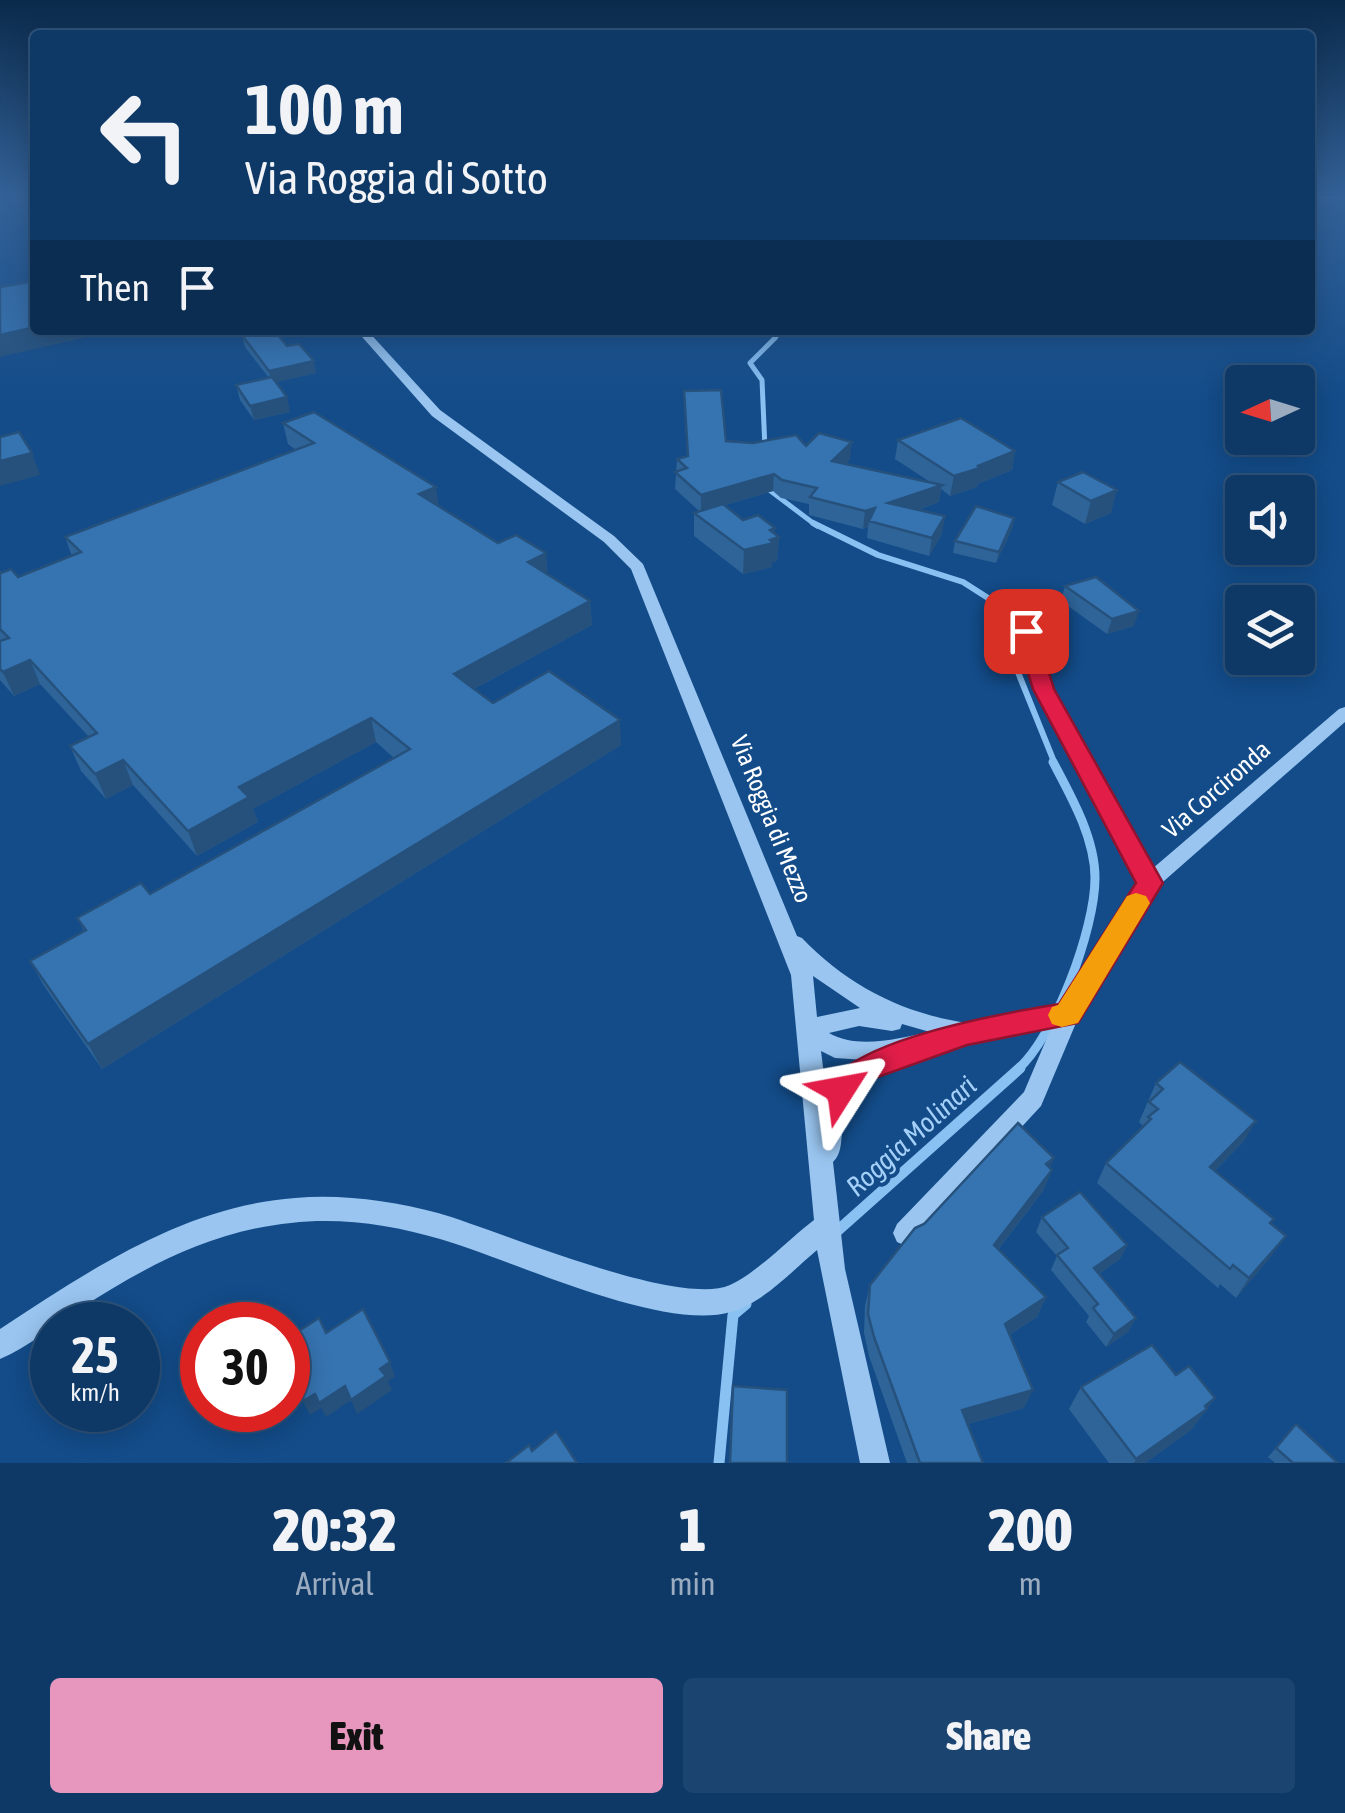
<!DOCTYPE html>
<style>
:root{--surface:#0e3967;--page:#1c4470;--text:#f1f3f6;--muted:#9bacc0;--line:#2e537b;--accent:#e797bd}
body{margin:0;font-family:"Asap Condensed",sans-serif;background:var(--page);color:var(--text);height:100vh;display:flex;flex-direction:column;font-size:38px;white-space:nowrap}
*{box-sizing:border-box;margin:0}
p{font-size:32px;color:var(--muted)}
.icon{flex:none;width:55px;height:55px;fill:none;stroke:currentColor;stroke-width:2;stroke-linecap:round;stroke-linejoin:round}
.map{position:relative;height:1463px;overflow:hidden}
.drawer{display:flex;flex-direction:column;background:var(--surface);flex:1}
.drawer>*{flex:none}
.banner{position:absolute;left:30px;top:30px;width:1285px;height:305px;border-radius:10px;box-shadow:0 5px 25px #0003,0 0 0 2px var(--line);background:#0e3967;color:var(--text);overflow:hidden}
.needle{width:65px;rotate:266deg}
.tools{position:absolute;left:1225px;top:365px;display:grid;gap:20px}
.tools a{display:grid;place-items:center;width:90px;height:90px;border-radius:10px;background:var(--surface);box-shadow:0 5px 25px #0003,0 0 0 2px var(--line);font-size:50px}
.speed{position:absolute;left:30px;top:1302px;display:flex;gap:20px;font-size:50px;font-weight:700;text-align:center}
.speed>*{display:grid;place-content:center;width:130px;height:130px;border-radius:50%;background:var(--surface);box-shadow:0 5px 25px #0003,0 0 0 2px var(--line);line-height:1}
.speed small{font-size:25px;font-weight:400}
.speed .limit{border:15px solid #d22;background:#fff;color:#111}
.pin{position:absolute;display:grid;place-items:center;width:85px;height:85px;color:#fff;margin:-42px;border-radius:20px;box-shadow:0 5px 15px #0006}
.me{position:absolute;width:110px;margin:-55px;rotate:56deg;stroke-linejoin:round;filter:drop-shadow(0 0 8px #0008)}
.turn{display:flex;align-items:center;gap:35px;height:210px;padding:0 50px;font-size:45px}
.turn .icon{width:130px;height:130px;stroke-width:2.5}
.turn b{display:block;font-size:70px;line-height:85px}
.then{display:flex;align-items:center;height:95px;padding:0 50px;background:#0003;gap:20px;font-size:38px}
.eta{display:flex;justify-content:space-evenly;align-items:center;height:170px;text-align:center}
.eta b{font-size:60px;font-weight:800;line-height:70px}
.action{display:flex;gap:20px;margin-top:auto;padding:20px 50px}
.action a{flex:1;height:115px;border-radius:10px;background:var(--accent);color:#111;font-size:40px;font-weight:800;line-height:115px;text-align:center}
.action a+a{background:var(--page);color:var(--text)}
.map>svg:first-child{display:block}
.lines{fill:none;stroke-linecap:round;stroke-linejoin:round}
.stream-far4{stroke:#8ac1f3;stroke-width:4}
.stream-far3{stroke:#8ac1f3;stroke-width:5}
.stream-far2{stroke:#8ac1f3;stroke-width:6}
.stream-far1{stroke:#8ac1f3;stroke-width:9}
.stream{stroke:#8ac1f3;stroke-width:11}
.minor{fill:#99c5f0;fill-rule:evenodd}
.wall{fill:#2e6498}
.shaded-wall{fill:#26517c}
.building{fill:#3674b1;stroke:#26517c;stroke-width:2.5}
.route{fill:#e11d48;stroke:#92132f;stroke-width:2.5}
.slow{fill:#f59e0b}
.labels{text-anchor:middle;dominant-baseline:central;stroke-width:8;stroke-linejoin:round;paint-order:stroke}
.street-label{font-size:25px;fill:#fff;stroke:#134c89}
.water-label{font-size:28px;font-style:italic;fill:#a4cff8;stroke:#134c89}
</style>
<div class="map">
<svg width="1345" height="1463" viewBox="0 0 1345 1463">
<rect width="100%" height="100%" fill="#134c89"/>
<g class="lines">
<g class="stream-far4">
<path d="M1310,197H1345"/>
<path d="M773,340L783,330"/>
</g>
<g class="stream-far3">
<path d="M765,449L762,380L750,363L775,338"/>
<path d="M764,486L817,526"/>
</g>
<path class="stream-far2" d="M813,523L878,555L963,582L988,598L1055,764"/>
<path class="stream-far1" d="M1017,1070C1055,1037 1095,929 1095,878C1095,838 1071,796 1053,762"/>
<g class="stream">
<path d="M835,1233L1020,1068"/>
<path d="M719,1463L733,1315L746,1304"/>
</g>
<path class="minor" d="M356,330H367L440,410L614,536L643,564L797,936L802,938C847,985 903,1014 968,1023C987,1026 1039,1010 1060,1006L1139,883L1035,689L1012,603L1015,600L1020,598L1028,603L1051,689L1152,869L1339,709L1345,707V722L1156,888L1084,1004L1041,1106L915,1242L906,1246L897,1242L893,1233L897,1224L1024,1092L1052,1026L916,1054L913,1062C873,1077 849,1085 842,1132C841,1144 841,1154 833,1162L845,1269L890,1463H860L817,1250C792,1271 763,1303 731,1312C661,1332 512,1260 440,1239C393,1225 340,1217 291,1223C210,1231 143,1268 76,1311C52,1327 28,1347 0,1359V1329C90,1270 184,1206 295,1198C343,1194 392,1201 438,1213C498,1230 677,1308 730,1285C758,1272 789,1239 814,1220L791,975L631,569L604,542L432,416ZM813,976L860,1008L817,1017ZM902,1024L930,1032C899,1038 858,1050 829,1033L859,1026L892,1031L900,1029ZM821,1051L835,1058L865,1060L837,1080L827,1099Z"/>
</g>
<g class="wall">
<path d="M242,335L287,346L316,373L276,382L290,412L254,420L240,400L236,385L269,378L245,347Z"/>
<path d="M684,391L726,441L806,446L850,459L845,464L930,482L895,459L898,440L1015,451L1012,470L978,484L977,487L950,496L941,489L939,502L918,510L942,534L929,556L867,538L868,527L863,529L809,515V504L781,498L773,491L725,505L743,520L775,528L774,534L779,537L777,561L772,562V567L743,574L694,536V513L699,511L675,489L677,459L687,457Z"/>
<path d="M283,423L439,506L498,543L546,553L547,574L590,601L592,625L474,689L493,703L621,745L102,1069L44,986L30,961L84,931L77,918L150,894L394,758L376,742L253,809L258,822L197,856L133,785L106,799L81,771L70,746L89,737L40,684L14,696L0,680V572L18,577L72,556L65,537L296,450L288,444Z"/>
<path d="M1083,472L1111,513L1085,524L1052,505L1058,482Z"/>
<path d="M1014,518L1012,529L996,563L953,553L955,541Z"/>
<path d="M1065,586L1134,626L1107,634L1061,601Z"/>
<path d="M1156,1083L1244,1141L1215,1171L1271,1224L1272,1255L1236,1298L1220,1284L1218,1288L1097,1183L1106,1163L1143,1126L1139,1122Z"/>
<path d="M1050,1168L1052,1170L1043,1191L998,1250L1046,1297L1037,1317L1009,1335L1024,1408L968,1424L983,1463H907L869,1356L864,1333L865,1305L870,1285Z"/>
<path d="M1042,1217L1127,1245L1120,1259L1099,1274L1136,1318L1128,1332L1106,1347L1086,1322L1089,1316L1051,1270L1057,1256L1036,1232Z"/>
<path d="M1176,1375L1215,1398L1191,1430L1145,1463H1109L1069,1409L1081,1387Z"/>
<path d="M1296,1424L1338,1463H1275L1268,1457Z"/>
</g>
<g class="shaded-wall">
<path d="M35,327V330H117L0,357V335Z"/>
<path d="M314,361L316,373L272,383L269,371Z"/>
<path d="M287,397L290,412L254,420L250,406Z"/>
<path d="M852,442L850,459L831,479L832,461Z"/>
<path d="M1015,451L1012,470L978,484L977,487L950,496L954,476Z"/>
<path d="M32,453L40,475L0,486V461Z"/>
<path d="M774,474L773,491L701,512V495Z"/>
<path d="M942,485L939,502L886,521L888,503Z"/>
<path d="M436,487L439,509L419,494Z"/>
<path d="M1117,490L1111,513L1085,524L1091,501Z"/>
<path d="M875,508L869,521L868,527L863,529L865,511Z"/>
<path d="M945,516L942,534L929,556L932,538Z"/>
<path d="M1014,518L1012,529L996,563L999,552Z"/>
<path d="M775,528L774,539L779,537L777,561L772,562V567L743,574L744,550L770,530Z"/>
<path d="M546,553L548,577L528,562Z"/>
<path d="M590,601L592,625L457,698L454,674Z"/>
<path d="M1139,611L1134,626L1107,634L1112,619Z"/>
<path d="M30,660L40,684L14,696L3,672Z"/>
<path d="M371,718L376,742L253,809L258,822L197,856L188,831L239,787Z"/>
<path d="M620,720L621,745L102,1069L88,1044Z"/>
<path d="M123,760L133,785L106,799L95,774Z"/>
<path d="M1256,1121L1244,1141L1199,1187L1210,1167Z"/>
<path d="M1054,1158L1046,1178L1052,1170L1043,1191L986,1265L994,1245L1046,1164Z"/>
<path d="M1286,1236L1272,1255L1236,1298L1249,1278Z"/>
<path d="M1127,1245L1120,1259L1087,1282L1094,1268Z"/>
<path d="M1046,1297L1037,1317L996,1343L1005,1324Z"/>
<path d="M1136,1318L1128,1332L1106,1347L1114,1334Z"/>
<path d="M390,1362L395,1377L388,1381L392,1390L357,1414L351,1400L326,1417L321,1408L310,1415L303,1401L315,1394L345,1386Z"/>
<path d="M1033,1390L1024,1408L954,1428L962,1410Z"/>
<path d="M1215,1398L1191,1430L1145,1463H1133Z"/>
</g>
<g class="building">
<path d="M35,281V327L0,335V287Z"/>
<path d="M268,330H274L287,346L299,344L314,361L269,371L242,335Z"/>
<path d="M272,377L287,397L250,406L236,385Z"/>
<path d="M721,390L726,441L753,443L796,435L806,446L819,433L852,442L832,461L942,485L888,503L945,516L932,538L869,521L875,508L865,511L810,497L817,488L782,480L774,474L701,495L675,472L687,468L677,459L688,456L684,391Z"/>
<path d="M314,412L436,487L419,494L498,543L516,535L546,553L528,562L590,601L454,674L493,703L549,671L620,720L88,1044L30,961L86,930L77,918L141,883L150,894L410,749L371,718L239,787L249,797L188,831L123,760L95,774L70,746L97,733L30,660L3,672L0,669V641L9,638L0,629V572L1,573L11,569L18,577L81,552L65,537L314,443L283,423Z"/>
<path d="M961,418L1015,451L978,466L980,468L954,476L898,440Z"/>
<path d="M19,432L32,453L0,461V437Z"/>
<path d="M1083,472L1117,490L1091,501L1058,482Z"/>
<path d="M723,504L743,520L758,515L775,528L770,530L779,537L770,540L774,543L744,550L694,513Z"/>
<path d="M976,506L1014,518L999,552L955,541Z"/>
<path d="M1096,577L1139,611L1112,619L1065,586Z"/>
<path d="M1180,1062L1256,1121L1210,1167L1274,1219L1270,1223L1286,1236L1249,1278L1233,1265L1230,1269L1106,1163L1151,1119L1148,1117L1158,1109L1149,1102L1163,1089L1156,1083Z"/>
<path d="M1018,1123L1054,1158L1046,1164L1052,1170L994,1245L1046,1297L1005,1324L1033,1390L962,1410L983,1463H920L874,1337L868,1314L870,1285L915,1228L924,1224Z"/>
<path d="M1080,1192L1127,1245L1094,1268L1136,1318L1114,1334L1093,1308L1098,1304L1057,1255L1068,1248L1042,1217Z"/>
<path d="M363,1309L390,1362L380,1369L386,1376L351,1400L345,1386L319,1403L315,1394L303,1401L288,1365V1347L294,1343V1334L319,1318L326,1333Z"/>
<path d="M1152,1345L1176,1375L1189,1366L1215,1398L1205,1406L1207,1409L1136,1459L1081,1387Z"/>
<path d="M733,1386L787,1390V1463H730Z"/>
<path d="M1296,1424L1338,1463H1293L1276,1448Z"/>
<path d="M556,1431L577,1463H506L529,1445L532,1451Z"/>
</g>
<linearGradient id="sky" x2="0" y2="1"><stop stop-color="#0a2a4b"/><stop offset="0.49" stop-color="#336197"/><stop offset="1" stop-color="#336197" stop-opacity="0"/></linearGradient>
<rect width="1345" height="399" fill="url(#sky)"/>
<path class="route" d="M1026,625L1036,631L1054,689L1163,883L1078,1023L967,1045L872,1079L852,1100L841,1103L830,1100L825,1090C850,1039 1004,1013 1059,1004L1136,883L1033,689L1015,631Z"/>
<path class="slow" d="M1136,893L1146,896L1150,903L1078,1023L1062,1027L1052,1024L1048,1015L1052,1007L1058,1005L1127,896Z"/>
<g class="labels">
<g class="street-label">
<text transform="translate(1216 789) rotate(-41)">Via Corcironda</text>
<text transform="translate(772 819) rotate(68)">Via Roggia di Mezzo</text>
</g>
<g class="water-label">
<text transform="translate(911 1136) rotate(-42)">Roggia Molinari</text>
</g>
</g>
</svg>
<div class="tools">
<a><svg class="needle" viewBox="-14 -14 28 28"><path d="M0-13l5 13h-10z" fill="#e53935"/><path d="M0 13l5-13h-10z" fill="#9bacc0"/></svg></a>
<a><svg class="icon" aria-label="sound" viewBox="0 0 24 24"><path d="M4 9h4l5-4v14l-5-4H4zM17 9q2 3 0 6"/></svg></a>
<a><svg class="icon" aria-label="layers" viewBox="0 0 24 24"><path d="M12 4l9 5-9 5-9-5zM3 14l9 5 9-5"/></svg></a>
</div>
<div class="speed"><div>25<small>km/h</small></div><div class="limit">30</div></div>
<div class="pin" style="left:1026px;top:631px;background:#d93025"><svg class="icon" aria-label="arrive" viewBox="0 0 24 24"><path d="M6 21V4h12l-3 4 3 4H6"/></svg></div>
<svg class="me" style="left:841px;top:1090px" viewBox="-20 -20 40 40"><path d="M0-17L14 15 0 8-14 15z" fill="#e11d48" stroke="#fff" stroke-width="4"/></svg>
<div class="banner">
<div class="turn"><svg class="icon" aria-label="left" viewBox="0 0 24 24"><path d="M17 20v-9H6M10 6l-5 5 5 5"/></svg><div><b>100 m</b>Via Roggia di Sotto</div></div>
<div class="then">Then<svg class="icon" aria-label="arrive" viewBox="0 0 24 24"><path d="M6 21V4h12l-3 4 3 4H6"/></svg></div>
</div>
</div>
<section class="drawer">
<div class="eta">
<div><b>20:32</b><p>Arrival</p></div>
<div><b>1</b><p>min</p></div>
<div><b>200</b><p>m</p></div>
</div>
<div class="action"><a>Exit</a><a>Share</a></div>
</section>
